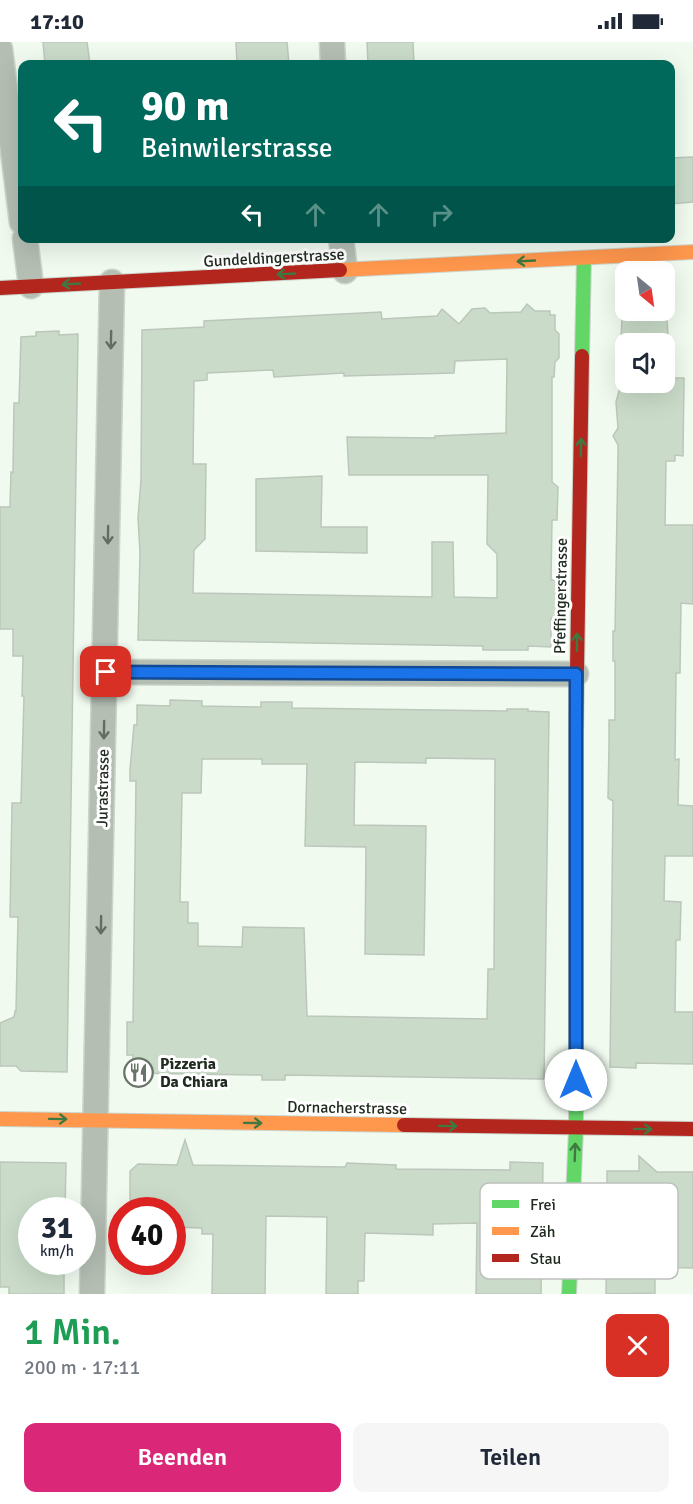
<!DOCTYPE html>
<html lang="de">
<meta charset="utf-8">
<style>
:root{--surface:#fff;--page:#f6f6f7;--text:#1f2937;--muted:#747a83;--accent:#db2777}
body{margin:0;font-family:Signika,sans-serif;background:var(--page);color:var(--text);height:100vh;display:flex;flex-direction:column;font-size:22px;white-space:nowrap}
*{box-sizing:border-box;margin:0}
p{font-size:20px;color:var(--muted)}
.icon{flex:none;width:33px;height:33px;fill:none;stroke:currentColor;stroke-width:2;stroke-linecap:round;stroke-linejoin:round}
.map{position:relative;height:1252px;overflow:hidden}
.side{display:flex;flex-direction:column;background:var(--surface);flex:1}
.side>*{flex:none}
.hud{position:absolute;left:18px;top:18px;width:657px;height:183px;border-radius:12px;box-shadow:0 6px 24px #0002;background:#00695c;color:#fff;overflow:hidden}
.needle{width:39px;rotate:151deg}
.tools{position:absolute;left:615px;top:219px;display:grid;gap:12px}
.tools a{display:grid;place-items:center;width:60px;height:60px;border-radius:12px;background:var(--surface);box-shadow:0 6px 24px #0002;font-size:30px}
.speed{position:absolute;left:18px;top:1155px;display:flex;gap:12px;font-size:30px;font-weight:700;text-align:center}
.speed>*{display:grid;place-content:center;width:78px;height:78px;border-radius:50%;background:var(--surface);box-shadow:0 6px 24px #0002;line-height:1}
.speed small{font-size:15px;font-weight:400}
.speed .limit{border:9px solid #d22;background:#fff;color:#111}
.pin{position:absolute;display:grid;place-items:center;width:51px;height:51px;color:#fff;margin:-26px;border-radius:12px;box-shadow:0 3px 9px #0006}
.me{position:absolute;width:66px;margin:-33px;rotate:0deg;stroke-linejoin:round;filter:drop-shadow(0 0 4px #0008)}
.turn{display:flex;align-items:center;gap:21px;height:126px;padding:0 24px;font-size:27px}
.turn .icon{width:78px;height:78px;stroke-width:2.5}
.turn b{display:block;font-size:42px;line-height:51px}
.lanes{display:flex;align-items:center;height:57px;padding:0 24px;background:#0003;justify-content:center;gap:30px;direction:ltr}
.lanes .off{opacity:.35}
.round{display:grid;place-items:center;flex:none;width:63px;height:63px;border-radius:12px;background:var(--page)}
.head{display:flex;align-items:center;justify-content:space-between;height:102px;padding:0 24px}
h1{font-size:36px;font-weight:600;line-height:45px;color:#1e9e55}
.cta{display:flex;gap:12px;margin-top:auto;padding:12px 24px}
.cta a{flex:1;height:69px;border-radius:12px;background:var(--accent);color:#fff;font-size:24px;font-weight:600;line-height:69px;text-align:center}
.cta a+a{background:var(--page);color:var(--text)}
.status{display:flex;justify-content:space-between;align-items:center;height:42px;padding:0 30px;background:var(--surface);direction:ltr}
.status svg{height:16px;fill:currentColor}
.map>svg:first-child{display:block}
.building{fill:#cadcc9;stroke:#bcc6bb;stroke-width:1.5;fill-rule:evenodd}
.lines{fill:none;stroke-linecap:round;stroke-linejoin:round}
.street-casing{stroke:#ccd4cb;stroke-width:27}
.fast-casing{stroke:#ccd4cb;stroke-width:16}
.slow-casing{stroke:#ccd4cb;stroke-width:16}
.jam-casing{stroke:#ccd4cb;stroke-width:16}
.street{stroke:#b4beb3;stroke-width:24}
.fast{stroke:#63d668;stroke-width:14}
.slow{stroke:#ff974d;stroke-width:14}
.jam{stroke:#b3261e;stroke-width:14}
.oneway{stroke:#3f7840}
.oneway2{stroke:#636e62}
.route-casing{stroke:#114b97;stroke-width:15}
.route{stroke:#1a73e8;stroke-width:10}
.labels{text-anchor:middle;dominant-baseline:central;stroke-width:6;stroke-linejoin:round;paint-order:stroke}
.street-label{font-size:16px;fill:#212c20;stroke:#fff}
.poi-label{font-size:16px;font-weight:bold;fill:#212c20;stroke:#fff;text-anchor:start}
.key{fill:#fff;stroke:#bcc0bc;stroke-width:1.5}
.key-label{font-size:16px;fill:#212c20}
</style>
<div class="status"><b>17:10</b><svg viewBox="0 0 49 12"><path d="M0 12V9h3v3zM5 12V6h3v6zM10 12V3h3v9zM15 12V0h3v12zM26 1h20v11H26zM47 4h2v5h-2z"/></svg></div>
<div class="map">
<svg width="693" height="1252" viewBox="0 0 693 1252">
<rect width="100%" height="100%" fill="#f0faef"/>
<g class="building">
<path d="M43,0H87L90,22H45Z"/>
<path d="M236,0H287L289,22H237Z"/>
<path d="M367,0H413L414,22H368Z"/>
<path d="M693,115V160L670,162V116Z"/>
<path d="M527,262L535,269H550V273H555V288L559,292V316L555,320L554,335H552V440L558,445L557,478H552L551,538H558L557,576H551V605L528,604V608H483V604L138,598L140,510L138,476L141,438L142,288L204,285V279L381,270L382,277L437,274L442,267L459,282L472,267L485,266L490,271L521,270ZM507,317L506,391L435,394V396L347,395L349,433H488L487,502L497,512V556L454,555L453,500H432V555L193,551L194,508L205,497L206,422H193L194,339L207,338V331L273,328L274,335L344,331V334L454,331L455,319Z"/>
<path d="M622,275L667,276L670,336H684L683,414L675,413V419H666L665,483H693V562L681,561L680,631H676L675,718L679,717L678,763L693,764V814H665L664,859L681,860L680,898H676L675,970H693V1022L636,1021V1026L610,1025L613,759L608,756L609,704V678H615V619H613V589H615L618,413V403L613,394L618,386L616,360L619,349ZM626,302H664V340H626Z"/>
<path d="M59,289V293L78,292L67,1030L21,1029L16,1024H0V981L14,975L15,969H16L18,875H10L12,761H21L24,654H22L23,614H13V587H0V465H10L11,430L13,431L14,361H19L21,295L36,294V290Z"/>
<path d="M322,434L321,485H367V511L256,509V437Z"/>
<path d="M170,658L202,659V664L261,665V660H292V666L507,669V667H528V669L549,670L544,1037L285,1033V1038H262V1033L132,1031L133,1013H127V980H133L136,739H130V728L134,683H137V663L170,664ZM426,716L495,717L494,927H488L487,977L307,974L304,886L243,885L242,905L198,904V881H188V860H180L182,751H201L202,717H262V722H307L305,804L366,805L365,912L424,913L426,784L354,783L355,720L426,721Z"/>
<path d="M185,1098L193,1123L345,1125L347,1121L396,1123V1127L510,1128V1120L543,1121L541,1252H476L477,1181L433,1182V1193L365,1191L364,1239H358V1252H326L327,1175L266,1174L265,1252H212L213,1192H202V1186L172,1185V1168H130V1129L138,1122L177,1123Z"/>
<path d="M639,1114L657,1130H693V1226L655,1225V1251L606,1252L607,1177L600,1176L601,1151H607V1129H639Z"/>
<path d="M0,1120L66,1121L65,1168H32V1220H64V1252H9V1245H0Z"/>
</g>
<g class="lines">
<defs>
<g id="street">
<path d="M332,0L333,22"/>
<path d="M0,7L22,180"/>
<path d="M25,196L31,244"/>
<path d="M341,196L345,229"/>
<path d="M106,630L576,632"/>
<path d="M92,1252L112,240"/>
</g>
<g id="fast">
<path d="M582,314L584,216"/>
<path d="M569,1252L576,1086V940"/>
</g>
<g id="slow">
<path d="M340,228L693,210"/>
<path d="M576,692V940"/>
<path d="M0,1077L404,1083"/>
</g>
<g id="jam">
<path d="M0,246L340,228"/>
<path d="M576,692L582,314"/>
<path d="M404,1083L693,1087"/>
</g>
</defs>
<use href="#street" class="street-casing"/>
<use href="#fast" class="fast-casing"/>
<use href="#slow" class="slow-casing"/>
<use href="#jam" class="jam-casing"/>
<use href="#street" class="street"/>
<use href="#fast" class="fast"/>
<use href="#slow" class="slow"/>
<use href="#jam" class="jam"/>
</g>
<defs><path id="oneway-shaft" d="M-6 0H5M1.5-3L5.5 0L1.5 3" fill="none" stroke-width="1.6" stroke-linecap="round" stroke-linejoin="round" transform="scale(1.5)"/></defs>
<g class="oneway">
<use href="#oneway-shaft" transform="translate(526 219) rotate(177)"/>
<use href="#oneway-shaft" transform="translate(286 232) rotate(177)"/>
<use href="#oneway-shaft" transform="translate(71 242) rotate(177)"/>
<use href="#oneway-shaft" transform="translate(581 405) rotate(-89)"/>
<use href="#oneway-shaft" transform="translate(577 600) rotate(-89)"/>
<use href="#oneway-shaft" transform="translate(58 1077) rotate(1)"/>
<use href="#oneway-shaft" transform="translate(253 1081) rotate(1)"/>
<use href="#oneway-shaft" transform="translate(448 1084) rotate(1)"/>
<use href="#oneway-shaft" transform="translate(643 1087) rotate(1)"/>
<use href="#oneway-shaft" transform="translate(575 1110) rotate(-88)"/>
</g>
<g class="oneway2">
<use href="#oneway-shaft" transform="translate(111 298) rotate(91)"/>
<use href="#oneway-shaft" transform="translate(108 493) rotate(91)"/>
<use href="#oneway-shaft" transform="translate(104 688) rotate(91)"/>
<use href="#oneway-shaft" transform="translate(101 883) rotate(91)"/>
</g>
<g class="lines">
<defs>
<path id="route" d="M106,630L576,632V1038"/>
</defs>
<use href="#route" class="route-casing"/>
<use href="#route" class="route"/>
</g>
<defs>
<symbol id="restaurant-ring" viewBox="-11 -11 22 22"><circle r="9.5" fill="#fff" stroke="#697468" stroke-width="1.5"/><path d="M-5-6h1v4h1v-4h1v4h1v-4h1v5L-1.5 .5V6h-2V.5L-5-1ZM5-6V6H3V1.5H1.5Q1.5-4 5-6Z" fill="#697468"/></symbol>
</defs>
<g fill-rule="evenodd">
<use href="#restaurant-ring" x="122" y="1014" width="33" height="33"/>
</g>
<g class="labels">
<g class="street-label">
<text transform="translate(274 216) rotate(-3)">Gundeldingerstrasse</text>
<text transform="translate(561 554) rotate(-89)">Pfeffingerstrasse</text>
<text transform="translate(103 746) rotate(-89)">Jurastrasse</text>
<text transform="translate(347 1066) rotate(1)">Dornacherstrasse</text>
</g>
<g class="poi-label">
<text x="160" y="1022">Pizzeria<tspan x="160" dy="18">Da Chiara</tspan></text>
</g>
</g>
<rect x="480" y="1141" width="198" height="96" rx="9" class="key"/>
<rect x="492" y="1158" width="27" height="8" fill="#63d668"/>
<rect x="492" y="1185" width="27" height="8" fill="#ff974d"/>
<rect x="492" y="1212" width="27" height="8" fill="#b3261e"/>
<g class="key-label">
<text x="530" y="1168">Frei</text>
<text x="530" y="1195">Zäh</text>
<text x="530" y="1222">Stau</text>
</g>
</svg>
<div class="tools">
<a><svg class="needle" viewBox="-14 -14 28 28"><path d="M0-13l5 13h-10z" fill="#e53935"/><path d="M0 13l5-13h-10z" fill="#747a83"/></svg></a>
<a><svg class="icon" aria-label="sound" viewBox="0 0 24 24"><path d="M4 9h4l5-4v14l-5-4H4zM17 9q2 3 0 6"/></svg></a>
</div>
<div class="speed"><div>31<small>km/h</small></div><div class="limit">40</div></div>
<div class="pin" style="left:106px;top:630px;background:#d93025"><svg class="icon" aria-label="arrive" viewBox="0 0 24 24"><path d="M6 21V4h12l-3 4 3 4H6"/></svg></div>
<svg class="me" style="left:576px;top:1038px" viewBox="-20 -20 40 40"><circle r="19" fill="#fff"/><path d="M0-13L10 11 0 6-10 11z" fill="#1a73e8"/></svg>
<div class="hud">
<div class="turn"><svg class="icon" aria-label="left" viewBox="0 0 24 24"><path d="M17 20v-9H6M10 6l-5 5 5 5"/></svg><div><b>90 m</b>Beinwilerstrasse</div></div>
<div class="lanes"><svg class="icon" aria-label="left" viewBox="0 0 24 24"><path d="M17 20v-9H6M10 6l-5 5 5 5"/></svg><svg class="icon off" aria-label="ahead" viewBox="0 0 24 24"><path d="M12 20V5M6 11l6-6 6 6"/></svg><svg class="icon off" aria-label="ahead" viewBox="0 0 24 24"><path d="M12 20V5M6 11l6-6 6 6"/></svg><svg class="icon off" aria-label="right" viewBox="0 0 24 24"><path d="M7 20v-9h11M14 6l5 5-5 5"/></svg></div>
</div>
</div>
<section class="side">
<div class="head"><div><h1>1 Min.</h1><p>200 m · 17:11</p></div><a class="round" style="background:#d93025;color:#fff"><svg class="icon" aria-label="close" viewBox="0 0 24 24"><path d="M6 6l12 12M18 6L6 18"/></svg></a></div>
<div class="cta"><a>Beenden</a><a>Teilen</a></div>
</section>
